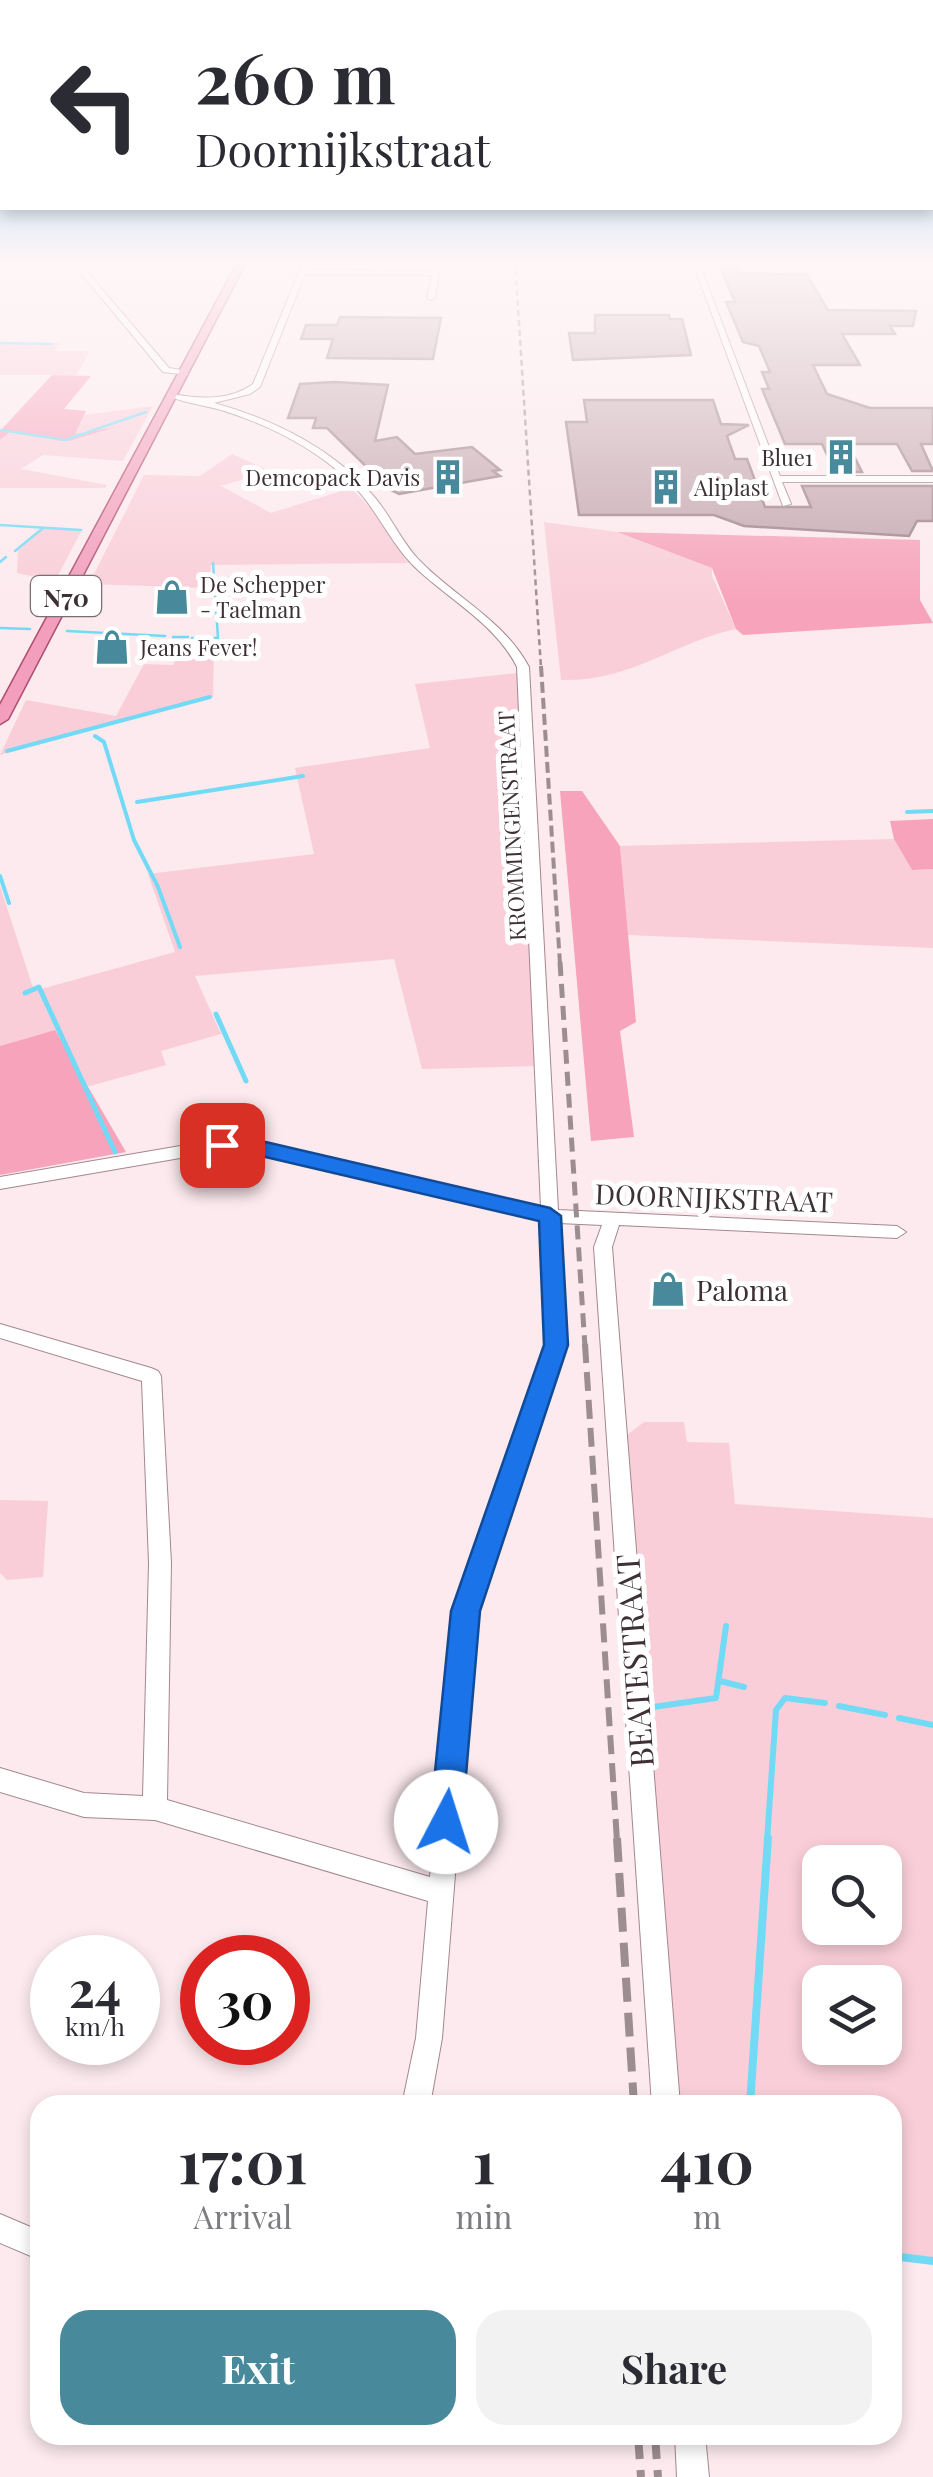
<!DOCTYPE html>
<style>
:root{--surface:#fff;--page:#f2f2f3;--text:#2b2b33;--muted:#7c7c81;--accent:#488a9b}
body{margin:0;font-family:"Playfair Display",serif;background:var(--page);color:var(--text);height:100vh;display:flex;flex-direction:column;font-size:38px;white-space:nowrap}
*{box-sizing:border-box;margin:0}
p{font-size:32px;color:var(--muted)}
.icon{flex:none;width:55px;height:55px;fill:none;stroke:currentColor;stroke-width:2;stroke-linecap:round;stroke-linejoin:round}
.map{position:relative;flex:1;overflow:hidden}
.drawer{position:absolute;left:30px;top:2095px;width:872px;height:350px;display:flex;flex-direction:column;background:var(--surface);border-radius:30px;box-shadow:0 5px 15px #0003}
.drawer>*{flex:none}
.hud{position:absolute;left:0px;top:0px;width:935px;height:210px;box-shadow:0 5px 15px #0003;background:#fff;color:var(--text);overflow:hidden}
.tools{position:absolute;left:802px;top:1845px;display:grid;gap:20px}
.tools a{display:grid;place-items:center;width:100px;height:100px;border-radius:20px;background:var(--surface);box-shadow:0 5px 15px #0003;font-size:50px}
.speed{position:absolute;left:30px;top:1935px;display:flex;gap:20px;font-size:50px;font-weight:700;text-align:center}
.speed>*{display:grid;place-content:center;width:130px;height:130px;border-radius:50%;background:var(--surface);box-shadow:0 5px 15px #0003;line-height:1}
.speed small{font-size:25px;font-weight:400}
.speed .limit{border:15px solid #d22;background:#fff;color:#111}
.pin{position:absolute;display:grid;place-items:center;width:85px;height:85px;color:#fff;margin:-42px;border-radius:20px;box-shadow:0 5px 15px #0006}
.me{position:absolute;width:110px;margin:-55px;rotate:5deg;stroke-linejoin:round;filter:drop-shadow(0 0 8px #0008)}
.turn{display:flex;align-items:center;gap:35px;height:210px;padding:0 30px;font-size:45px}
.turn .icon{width:130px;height:130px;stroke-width:2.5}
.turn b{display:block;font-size:70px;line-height:85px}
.eta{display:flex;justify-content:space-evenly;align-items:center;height:170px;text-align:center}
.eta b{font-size:60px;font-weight:700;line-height:70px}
.cta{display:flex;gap:20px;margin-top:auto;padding:20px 30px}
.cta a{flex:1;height:115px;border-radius:30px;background:var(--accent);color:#fff;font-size:40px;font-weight:700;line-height:115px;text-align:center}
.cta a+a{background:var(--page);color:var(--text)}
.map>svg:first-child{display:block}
.green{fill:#f9ced9;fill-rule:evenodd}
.forest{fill:#f6a3bb}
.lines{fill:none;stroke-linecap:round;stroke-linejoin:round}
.stream-far4{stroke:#73daf6;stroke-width:2.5}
.stream-far3{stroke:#73daf6;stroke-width:4}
.stream-far2{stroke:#73daf6;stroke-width:5}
.stream-far1{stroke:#73daf6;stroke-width:6}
.stream{stroke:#73daf6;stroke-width:8}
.building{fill:#c3a7ae;stroke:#9c8188;stroke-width:2.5}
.minor-casing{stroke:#a3888f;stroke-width:2}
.major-casing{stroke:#ad4e70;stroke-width:3}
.minor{fill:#fff;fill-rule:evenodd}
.major{fill:#f29ebc;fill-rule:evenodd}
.rail-far4{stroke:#9c8d91;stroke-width:2.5;stroke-dasharray:6 4;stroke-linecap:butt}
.rail-far3{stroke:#9c8d91;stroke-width:4;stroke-dasharray:11 5;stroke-linecap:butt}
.rail-far2{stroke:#9c8d91;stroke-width:5;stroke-dasharray:14 8;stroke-linecap:butt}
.rail-far1{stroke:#9c8d91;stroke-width:6;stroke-dasharray:19 9;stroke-linecap:butt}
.rail{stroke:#9c8d91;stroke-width:8;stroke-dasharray:24 11;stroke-linecap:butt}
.route{fill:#1a73e8;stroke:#114b97;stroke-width:2.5}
.labels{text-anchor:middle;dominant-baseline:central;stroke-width:10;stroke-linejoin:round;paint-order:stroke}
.far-poi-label{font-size:22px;fill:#3d3134;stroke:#fff;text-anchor:start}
.far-street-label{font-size:22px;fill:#3d3134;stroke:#fff}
.shield{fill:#fff;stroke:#776f71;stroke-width:2.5}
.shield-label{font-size:25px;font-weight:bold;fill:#3d3134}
.street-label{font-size:28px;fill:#3d3134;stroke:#fff}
.poi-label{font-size:28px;fill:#3d3134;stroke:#fff;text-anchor:start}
.near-street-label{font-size:32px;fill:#3d3134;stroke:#fff}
</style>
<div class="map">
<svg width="933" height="2477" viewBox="0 0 933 2477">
<rect width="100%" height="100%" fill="#fceaee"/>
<g class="green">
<path d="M0,342L60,343L55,351H90L76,375H0Z"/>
<path d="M153,406L123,461L43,455L21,469L107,485L105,488H0V440L10,432L69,441L110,426L74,434L84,415Z"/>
<path d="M232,454L270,471L221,486L271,513L351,488L374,512L408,563L211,565L208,588L89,584L144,475L200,476Z"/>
<path d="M544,522L617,532L712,568V576L736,629C672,643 631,682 561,680Z"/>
<path d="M42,528L82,530L55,581L17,573L18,551Z"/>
<path d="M186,640L214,641L213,697L0,755L26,700L116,716L144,664L173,665Z"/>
<path d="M518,673L537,1066L422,1069L394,959L195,976L221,1034L161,1051L166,1065L86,1087L55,1030L0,1046V886L34,991L175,952L148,874L314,854L295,768L430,748L415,684Z"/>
<path d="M894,839L912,870L933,869V948L628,935L620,846Z"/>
<path d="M644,1422H684L687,1442L729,1443L735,1504L933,1518V2261L893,2253L892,2105H677L623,1438ZM820,1862H885V1928H820ZM820,1982H885V2048H820Z"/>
<path d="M0,1500L48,1501L43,1577L7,1580L0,1573Z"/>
</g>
<g class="forest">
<path d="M52,375L91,376L64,409L86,411L75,434L115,427L69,441L10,432L0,440V431Z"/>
<path d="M617,532L920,540V600L933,623L743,635L736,629L712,568Z"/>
<path d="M560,791H582L620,846L636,1022L620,1031L634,1137L591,1141Z"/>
<path d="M933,819V869L912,870L894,839L890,821Z"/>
<path d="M55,1030L126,1152L0,1175V1046Z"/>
</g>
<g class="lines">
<g class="stream-far4">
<path d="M0,343L52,344"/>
<path d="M0,430L65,440L146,412"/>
<path d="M0,525L81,530"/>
<path d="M15,551L43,528"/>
<path d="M0,562L6,557"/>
<path d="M0,628L30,629"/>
<path d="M67,631L165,636"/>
<path d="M173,637H188"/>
<path d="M192,638H218L213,563"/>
</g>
<g class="stream-far3">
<path d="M95,736L104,742L134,840L158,887L180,947"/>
<path d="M7,751L210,697"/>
<path d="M137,802L303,776"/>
<path d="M907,812L933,811"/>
<path d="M0,876L9,903"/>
</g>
<g class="stream-far2">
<path d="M25,993L39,987L115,1152"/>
<path d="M216,1014L246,1081"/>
</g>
<g class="stream-far1">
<path d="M720,1681L744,1687"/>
<path d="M839,1706L885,1715"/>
<path d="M653,1707L716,1698L726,1626"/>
<path d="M899,1718L933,1725"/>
<path d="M767,1841L776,1710L785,1698L825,1703"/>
</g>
<g class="stream">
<path d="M750,2105L768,1838"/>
<path d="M892,2256L933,2261"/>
</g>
</g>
<g class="building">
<path d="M717,260H735L740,273L807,275L828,310L916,311L913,326H890L895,334H842L860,365H813L827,394L870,408H933V444H921L933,471H912L897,444H848L862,472H835L822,444H785L762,389H769L762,372H770L759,346L743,342L726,302H735Z"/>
<path d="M595,315H669L670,319H682L691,355L573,360L569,333H595Z"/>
<path d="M340,317L441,318L433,359L327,358L333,339H301L306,325H337Z"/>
<path d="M334,382L388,385L375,441L397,437L415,454L472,447L500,470L493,471L500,476L399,494L389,489L327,428H313L316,418H288L300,384Z"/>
<path d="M584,400H713L721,424L749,425L727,436L735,459H747L765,507H811L802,486H933V521H917L909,536L744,526L714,515H579L566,422H587Z"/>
</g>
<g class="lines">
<defs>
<g id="minor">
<path d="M33,260L30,262L0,266V262Z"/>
<path d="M70,260H77L169,368L188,371V375L163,372Z"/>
<path d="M304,260H310L306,270L433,271L435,267L440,268L435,298L431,300L427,298L432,275L305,274L260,387L250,394L214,403C273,419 336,450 376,499C392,518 402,543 420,561C456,598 504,620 529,667L558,1210L897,1226L906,1232L897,1238L619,1225L612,1247L680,2105H652L594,1247L602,1225L559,1223L565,1345L476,1611L442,2038L430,2105H402L416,2038L428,1901L155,1820L84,1817L0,1792V1768L84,1793L143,1796L149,1563L142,1381L0,1338V1324L151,1368L158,1371L161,1376L171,1563L167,1800L430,1877L454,1611L547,1345L541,1220L257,1153L221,1151L0,1189V1177L221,1139L257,1141L541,1208L517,667C496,625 453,602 419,571C390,545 377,507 348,480C313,447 266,424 221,410C204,405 184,403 169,396L173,394C201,399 229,401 253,384Z"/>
<path d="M692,260H698L780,476H933V482H782L791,504L783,506Z"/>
<path d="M0,2214L40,2231V2260L0,2243Z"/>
<path d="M675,2435H705L709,2477H677Z"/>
</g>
<path id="major" d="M239,260H247L8,719L0,724V705Z"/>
</defs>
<use href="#minor" class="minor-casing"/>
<use href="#major" class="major-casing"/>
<use href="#minor" class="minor"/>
<use href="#major" class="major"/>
<path class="rail-far4" d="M515,260L541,668"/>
<path class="rail-far3" d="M541,666L560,964"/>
<path class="rail-far2" d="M560,962L585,1347"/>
<path class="rail-far1" d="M585,1344L617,1841"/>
<g class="rail">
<path d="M617,1838L634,2105"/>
<path d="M638,2435L641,2477"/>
<path d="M655,2435L658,2477"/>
</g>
</g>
<linearGradient id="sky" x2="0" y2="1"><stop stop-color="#79c3ee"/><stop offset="0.43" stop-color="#fef6f7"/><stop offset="1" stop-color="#fef6f7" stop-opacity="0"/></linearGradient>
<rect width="933" height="607" fill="url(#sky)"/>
<path class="route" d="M222,1137L257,1140L550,1208L561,1216L568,1345L480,1611L462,1822L457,1832L446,1837L435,1832L430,1822L451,1611L544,1345L539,1221L257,1155L214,1150L211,1145Z"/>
<defs>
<symbol id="building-bare" viewBox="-9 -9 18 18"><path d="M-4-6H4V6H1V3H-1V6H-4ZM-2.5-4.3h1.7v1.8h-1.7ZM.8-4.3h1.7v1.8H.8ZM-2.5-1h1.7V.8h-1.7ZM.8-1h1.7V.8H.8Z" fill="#488a9b" stroke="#fff" stroke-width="2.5" paint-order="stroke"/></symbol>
<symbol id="shop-bare" viewBox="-9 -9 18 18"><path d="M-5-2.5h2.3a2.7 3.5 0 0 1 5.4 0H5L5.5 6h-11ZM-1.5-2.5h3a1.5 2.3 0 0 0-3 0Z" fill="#488a9b" stroke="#fff" stroke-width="2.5" paint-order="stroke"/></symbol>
</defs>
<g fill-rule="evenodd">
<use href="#building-bare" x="816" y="432" width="50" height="50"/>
<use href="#building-bare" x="423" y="452" width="50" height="50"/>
<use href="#building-bare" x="641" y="462" width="50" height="50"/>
<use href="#shop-bare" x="147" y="572" width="50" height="50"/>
<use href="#shop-bare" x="87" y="622" width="50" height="50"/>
<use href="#shop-bare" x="643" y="1264" width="50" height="50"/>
</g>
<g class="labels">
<g class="far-poi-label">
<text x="813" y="457" text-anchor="end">Blue1</text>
<text x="420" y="477" text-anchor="end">Demcopack Davis</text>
<text x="694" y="487">Aliplast</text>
<text x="200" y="584">De Schepper<tspan x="200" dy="25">- Taelman</tspan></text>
<text x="140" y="647">Jeans Fever!</text>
</g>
<g class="far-street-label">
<text transform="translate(511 826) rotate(-93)">KROMMINGENSTRAAT</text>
</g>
<rect class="shield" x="31" y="576" width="70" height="40" rx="8"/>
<g class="shield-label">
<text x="66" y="596">N70</text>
</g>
<g class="street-label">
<text transform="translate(714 1197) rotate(2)">DOORNIJKSTRAAT</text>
</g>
<g class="poi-label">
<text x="696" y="1289">Paloma</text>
</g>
<g class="near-street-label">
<text transform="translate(633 1661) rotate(-94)">BEATESTRAAT</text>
</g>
</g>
</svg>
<div class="tools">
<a><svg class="icon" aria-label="search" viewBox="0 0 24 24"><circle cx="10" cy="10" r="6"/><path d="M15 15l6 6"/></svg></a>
<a><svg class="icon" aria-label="layers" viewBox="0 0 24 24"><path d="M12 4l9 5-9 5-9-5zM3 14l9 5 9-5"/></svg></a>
</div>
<div class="speed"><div>24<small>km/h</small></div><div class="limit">30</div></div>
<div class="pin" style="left:222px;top:1145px;background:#d93025"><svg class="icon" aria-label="arrive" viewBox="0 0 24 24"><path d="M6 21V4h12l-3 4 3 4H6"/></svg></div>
<svg class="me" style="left:446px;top:1822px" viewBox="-20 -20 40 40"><circle r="19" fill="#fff"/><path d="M0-13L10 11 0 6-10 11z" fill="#1a73e8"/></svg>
<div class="hud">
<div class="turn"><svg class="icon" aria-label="left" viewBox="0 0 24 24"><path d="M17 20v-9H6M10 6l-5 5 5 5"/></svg><div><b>260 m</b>Doornijkstraat</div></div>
</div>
<section class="drawer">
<div class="eta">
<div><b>17:01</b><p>Arrival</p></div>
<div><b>1</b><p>min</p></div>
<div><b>410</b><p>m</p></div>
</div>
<div class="cta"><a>Exit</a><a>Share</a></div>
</section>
</div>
